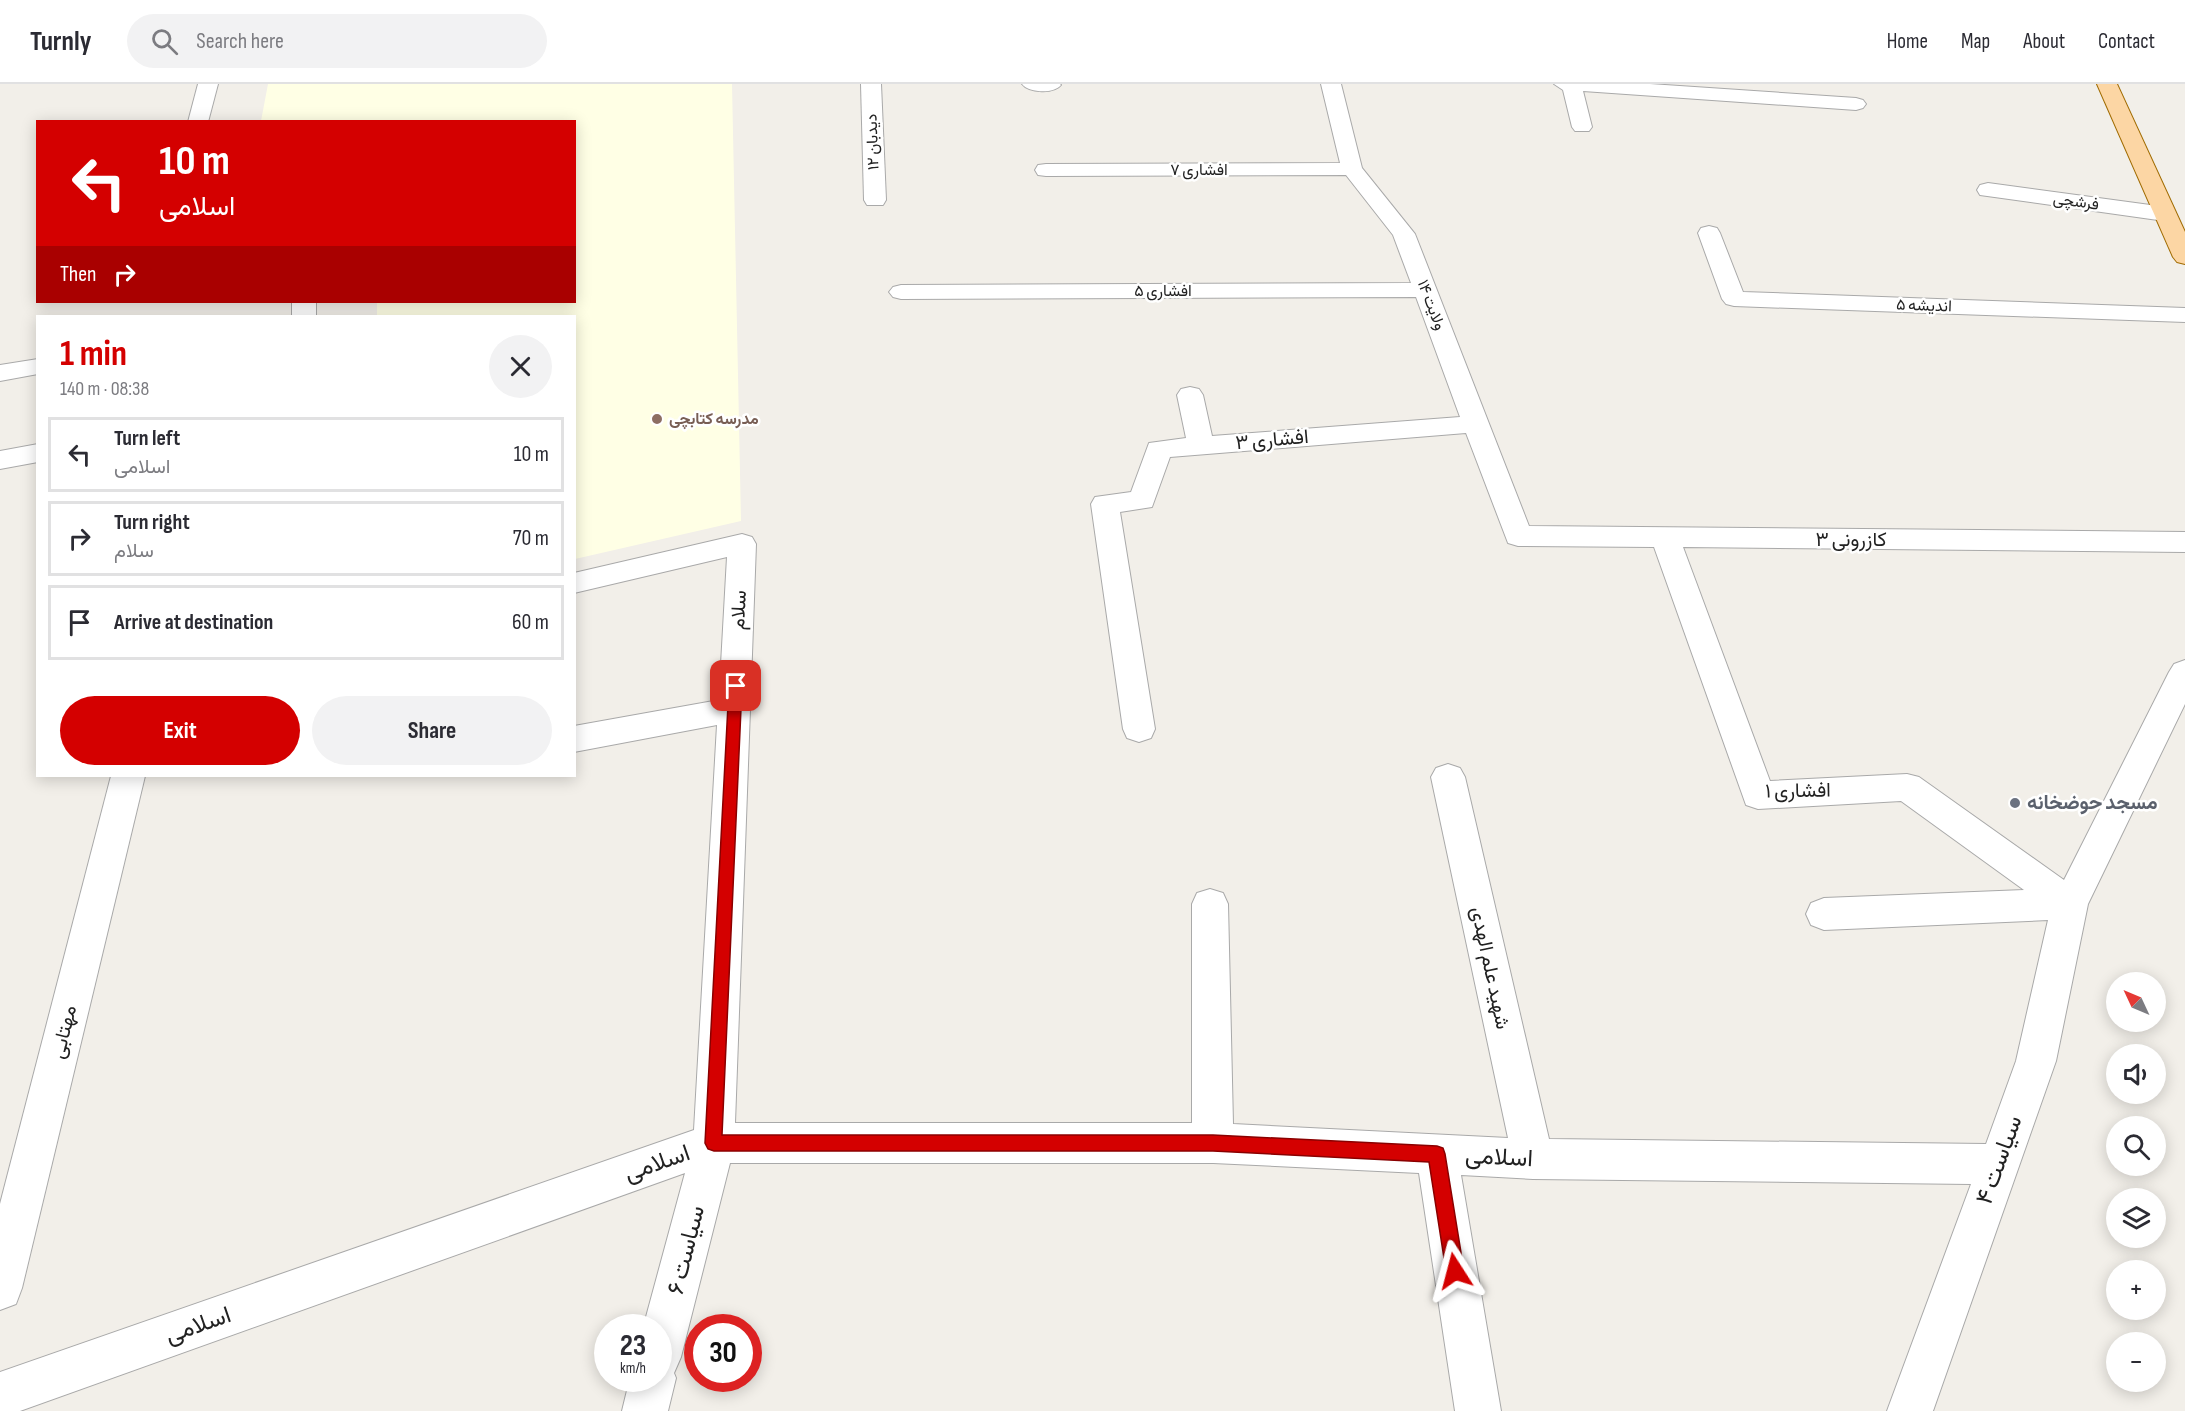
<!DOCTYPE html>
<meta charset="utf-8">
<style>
:root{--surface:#fff;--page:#f2f2f3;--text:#2b2b33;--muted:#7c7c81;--line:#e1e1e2;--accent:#d40000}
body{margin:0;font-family:"Sofia Sans Condensed",Vazirmatn,sans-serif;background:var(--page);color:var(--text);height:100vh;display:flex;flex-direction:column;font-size:22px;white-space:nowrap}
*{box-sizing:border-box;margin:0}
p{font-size:20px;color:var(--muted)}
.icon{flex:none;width:33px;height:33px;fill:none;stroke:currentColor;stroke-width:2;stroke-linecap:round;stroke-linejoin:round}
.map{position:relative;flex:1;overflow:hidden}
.panel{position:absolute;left:36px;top:231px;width:540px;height:462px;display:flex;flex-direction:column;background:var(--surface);border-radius:0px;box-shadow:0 3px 15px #0003}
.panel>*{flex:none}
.top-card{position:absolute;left:36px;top:36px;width:540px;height:183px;border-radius:0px;box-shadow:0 3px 15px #0003;background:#d40000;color:#fff;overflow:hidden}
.needle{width:39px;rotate:314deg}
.tools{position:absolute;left:2106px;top:888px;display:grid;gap:12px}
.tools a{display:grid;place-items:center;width:60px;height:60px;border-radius:50%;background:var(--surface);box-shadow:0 3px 15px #0003;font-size:30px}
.speed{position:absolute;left:594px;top:1230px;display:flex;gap:12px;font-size:30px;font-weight:700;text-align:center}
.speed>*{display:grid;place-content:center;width:78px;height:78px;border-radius:50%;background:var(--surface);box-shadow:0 3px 15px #0003;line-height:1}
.speed small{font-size:15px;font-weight:400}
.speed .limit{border:9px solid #d22;background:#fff;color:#111}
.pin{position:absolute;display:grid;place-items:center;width:51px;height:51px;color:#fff;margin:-26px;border-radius:12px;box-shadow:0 3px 9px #0006}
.me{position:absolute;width:66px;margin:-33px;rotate:351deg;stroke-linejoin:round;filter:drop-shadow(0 0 4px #0008)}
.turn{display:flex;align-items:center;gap:21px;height:126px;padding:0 24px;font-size:27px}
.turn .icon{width:78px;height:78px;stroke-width:2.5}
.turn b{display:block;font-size:42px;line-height:51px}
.then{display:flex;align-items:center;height:57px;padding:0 24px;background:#0003;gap:12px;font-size:22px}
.round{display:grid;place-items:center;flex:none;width:63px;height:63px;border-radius:32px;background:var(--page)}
.overview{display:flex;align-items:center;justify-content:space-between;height:102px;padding:0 24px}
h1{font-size:36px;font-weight:700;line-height:45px;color:var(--accent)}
.action{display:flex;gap:12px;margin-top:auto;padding:12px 24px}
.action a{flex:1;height:69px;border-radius:36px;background:var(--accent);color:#fff;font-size:24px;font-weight:700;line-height:69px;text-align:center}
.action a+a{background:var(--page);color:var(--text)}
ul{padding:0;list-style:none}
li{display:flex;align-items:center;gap:18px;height:75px;margin:0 12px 9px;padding:0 12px;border:3px solid var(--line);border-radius:0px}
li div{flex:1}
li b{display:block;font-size:22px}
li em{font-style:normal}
header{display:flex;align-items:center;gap:36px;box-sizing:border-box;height:84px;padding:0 30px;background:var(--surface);border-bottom:2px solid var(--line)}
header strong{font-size:28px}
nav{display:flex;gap:33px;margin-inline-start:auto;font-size:21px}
.search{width:420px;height:54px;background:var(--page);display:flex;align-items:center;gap:15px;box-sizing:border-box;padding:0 21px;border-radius:33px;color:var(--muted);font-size:22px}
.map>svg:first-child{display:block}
.education{fill:#ffffe5}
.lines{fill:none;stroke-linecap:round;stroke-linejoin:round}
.minor-casing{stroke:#a9a9a9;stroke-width:2}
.major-casing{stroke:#a06b00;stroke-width:2}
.minor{fill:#fff;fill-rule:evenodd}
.major{fill:#fcd6a4;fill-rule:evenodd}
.route{fill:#d40000;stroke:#8a0000;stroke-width:1.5}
.education-dot{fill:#8d6e63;stroke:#fff;stroke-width:2}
.worship-dot{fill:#6b7280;stroke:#fff;stroke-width:2}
.labels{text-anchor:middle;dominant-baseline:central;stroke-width:5;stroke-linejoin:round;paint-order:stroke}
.far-street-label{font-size:16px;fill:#222;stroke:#fff}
.far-education-label{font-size:16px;font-weight:bold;fill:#785e54;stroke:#fff;text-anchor:start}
.street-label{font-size:20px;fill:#222;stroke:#fff}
.worship-label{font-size:20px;font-weight:bold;fill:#5b616d;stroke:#fff;text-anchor:start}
.near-street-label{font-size:24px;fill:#222;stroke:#fff}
</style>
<header>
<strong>Turnly</strong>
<div class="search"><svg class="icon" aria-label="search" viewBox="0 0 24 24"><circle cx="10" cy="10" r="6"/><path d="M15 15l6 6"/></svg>Search here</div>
<nav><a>Home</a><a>Map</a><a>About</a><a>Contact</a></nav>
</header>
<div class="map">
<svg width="2185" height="1327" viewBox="0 0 2185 1327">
<rect width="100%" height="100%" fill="#f2efe9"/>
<path class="education" d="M268,0H732L741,437L575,475L574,232H377V218H574V38L261,37Z"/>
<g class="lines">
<defs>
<g id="minor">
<path d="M198,0H218L208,38H188Z"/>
<path d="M861,0H881L886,116L883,121H867L864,116Z"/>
<path d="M1022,0H1060L1061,1C1054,10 1029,9 1022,0Z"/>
<path d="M1321,0H1341L1362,84L1415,150L1529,442L2185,448V468L1683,463L1770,697L1907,690L1919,693L2064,796L2169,588L2174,580L2185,576V620L2088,820L2056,977L1933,1327H1887L1971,1100L1533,1095L1461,1091L1501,1327H1455L1419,1089L1213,1079H730L681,1273L674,1289L676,1294L668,1327H622L630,1294H658V1244H643L685,1089L20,1327H0V1288L694,1046L717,641L574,668V642L719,616L727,473L574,509V489L742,450L752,453L756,460L735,1039H1192V820L1197,809L1210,805L1223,809L1228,820L1233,1040L1508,1054L1431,693L1436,684L1448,680L1460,684L1465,693L1549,1055L1986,1060L2016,977L2048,836L1824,846L1811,841L1806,830L1811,819L1824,814L2024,806L1901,717L1758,725L1746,721L1654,463L1518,462L1508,459L1466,349L1170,373L1152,423L1120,428L1155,645L1151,654L1139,658L1127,654L1123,645L1091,420L1095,413L1131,408L1149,359L1186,354L1177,311L1181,305L1190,303L1199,305L1203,311L1212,352L1460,333L1416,213L901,215L893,213L889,208L893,203L901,201L1411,199L1393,151L1346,91L1046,92L1038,91L1035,86L1038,81L1046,80L1340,79Z"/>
<path d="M1554,0H1650L1856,14L1863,16L1866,20L1863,24L1856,26L1583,7L1592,43L1589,47H1575L1572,43L1563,6Z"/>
<path d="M1988,99L2165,123L2173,125L2176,130L2173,135L2165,137L1980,111L1977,106L1980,101Z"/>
<path d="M1709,142L1717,144L1720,149L1743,208L2185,224V238L1734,222L1726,220L1722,215L1698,149L1701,144Z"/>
<rect x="292" y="218" width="24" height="14"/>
<path d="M38,275V290L0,297V281Z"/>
<path d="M38,360V378L0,385V367Z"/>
<path d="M111,692H145L22,1204L16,1220L0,1226V1120Z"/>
</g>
<path id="major" d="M2097,0H2117L2185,148V180L2177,178L2173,173Z"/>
</defs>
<use href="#minor" class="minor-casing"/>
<use href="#major" class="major-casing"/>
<use href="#minor" class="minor"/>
<use href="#major" class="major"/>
</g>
<path class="route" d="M736,597L742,602L722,1051H1213L1437,1062L1443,1064L1445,1070L1464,1187L1462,1193L1455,1196L1449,1193L1446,1187L1429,1078L1213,1067H714L708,1065L705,1059L729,602Z"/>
<circle class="education-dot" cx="657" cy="335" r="6"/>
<circle class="worship-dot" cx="2015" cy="719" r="6"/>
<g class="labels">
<g class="far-street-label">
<text transform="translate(873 58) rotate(-92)">دیدبان ۱۲</text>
<text x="1199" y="86">افشاری ۷</text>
<text transform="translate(2076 118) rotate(8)">فرشچی</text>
<text x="1163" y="207">افشاری ۵</text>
<text transform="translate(1431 221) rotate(69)">ولایت ۱۴</text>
<text transform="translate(1924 222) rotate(2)">اندیشه ۵</text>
</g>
<g class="far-education-label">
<text x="669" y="335">مدرسه کتابچی</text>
</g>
<g class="street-label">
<text transform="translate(1272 356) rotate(-5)">افشاری ۳</text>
<text x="1851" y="456">کازرونی ۳</text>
<text transform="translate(739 526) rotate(-87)">سلام</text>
<text transform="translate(1798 707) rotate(-1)">افشاری ۱</text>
<text transform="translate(1490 884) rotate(78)">شهید علم الهدی</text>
<text transform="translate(64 948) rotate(-76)">مهتابی</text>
</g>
<g class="worship-label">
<text x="2027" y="719">مسجد حوضخانه</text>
</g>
<g class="near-street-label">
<text transform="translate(1499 1073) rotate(3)">اسلامی</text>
<text transform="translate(1999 1076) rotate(-70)">سیاست ۴</text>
<text transform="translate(657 1079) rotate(-19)">اسلامی</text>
<text transform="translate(686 1166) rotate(-76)">سیاست ۶</text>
<text transform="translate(198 1241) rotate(-19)">اسلامی</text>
</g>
</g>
</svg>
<div class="tools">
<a><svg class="needle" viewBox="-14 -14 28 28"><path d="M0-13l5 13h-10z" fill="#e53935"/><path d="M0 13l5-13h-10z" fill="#7c7c81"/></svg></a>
<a><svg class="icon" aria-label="sound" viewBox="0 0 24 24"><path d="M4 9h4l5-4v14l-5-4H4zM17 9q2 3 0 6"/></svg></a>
<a><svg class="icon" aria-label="search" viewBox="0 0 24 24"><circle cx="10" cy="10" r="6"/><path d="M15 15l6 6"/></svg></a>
<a><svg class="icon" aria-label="layers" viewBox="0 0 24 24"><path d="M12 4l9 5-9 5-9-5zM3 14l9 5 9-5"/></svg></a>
<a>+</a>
<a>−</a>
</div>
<div class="speed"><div>23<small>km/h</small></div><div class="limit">30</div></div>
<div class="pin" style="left:736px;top:602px;background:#d93025"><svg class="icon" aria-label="arrive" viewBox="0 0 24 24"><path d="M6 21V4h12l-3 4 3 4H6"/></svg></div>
<svg class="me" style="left:1455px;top:1187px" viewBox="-20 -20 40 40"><path d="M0-17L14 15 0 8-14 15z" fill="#d40000" stroke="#fff" stroke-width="4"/></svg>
<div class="top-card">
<div class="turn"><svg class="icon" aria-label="left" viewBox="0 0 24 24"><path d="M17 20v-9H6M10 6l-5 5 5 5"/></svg><div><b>10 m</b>اسلامی</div></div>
<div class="then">Then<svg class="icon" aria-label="right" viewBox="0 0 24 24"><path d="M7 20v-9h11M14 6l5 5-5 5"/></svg></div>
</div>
<section class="panel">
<div class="overview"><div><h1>1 min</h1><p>140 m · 08:38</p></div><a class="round"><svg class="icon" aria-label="close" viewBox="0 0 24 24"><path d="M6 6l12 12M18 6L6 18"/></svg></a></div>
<ul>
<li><svg class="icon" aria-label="left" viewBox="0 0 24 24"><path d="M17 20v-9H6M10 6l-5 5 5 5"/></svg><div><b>Turn left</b><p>اسلامی</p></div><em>10 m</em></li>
<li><svg class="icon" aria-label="right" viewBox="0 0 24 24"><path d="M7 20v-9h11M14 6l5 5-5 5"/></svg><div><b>Turn right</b><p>سلام</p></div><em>70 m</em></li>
<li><svg class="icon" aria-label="arrive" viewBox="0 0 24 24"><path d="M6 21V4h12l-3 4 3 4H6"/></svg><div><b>Arrive at destination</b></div><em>60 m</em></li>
</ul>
<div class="action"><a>Exit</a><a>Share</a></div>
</section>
</div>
